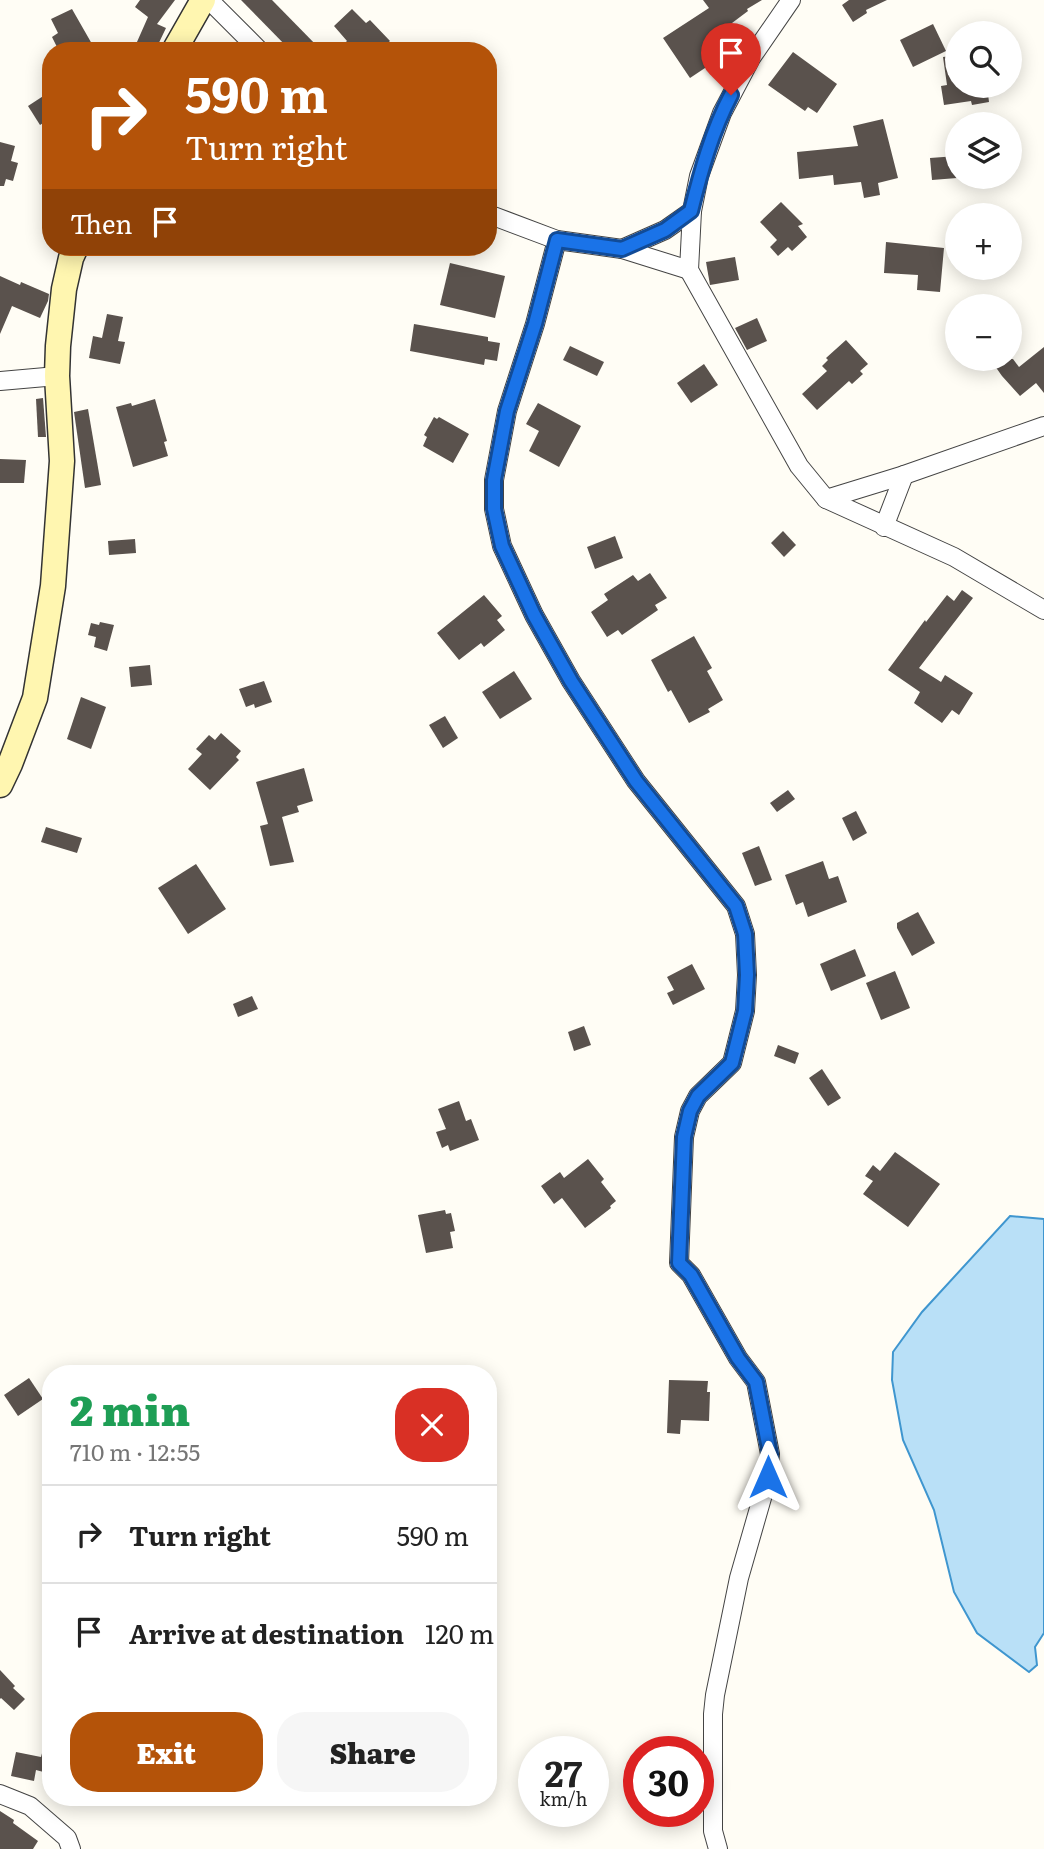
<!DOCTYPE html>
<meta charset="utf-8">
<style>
:root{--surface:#fff;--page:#f6f6f6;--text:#222;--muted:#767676;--line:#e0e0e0;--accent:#b45309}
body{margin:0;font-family:Literata,serif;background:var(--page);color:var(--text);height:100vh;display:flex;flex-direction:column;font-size:26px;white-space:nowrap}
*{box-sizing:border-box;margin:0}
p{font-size:23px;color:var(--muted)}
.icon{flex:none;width:38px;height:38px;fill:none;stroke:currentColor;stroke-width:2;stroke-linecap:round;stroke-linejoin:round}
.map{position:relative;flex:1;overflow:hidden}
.drawer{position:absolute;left:42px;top:1365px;width:455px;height:441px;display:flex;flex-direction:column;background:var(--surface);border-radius:28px;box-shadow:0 4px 18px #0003}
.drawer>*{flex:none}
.hud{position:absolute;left:42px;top:42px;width:455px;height:214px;border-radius:28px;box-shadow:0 4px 18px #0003;background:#b45309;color:#fff;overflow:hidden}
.controls{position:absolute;left:945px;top:21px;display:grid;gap:14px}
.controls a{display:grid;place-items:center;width:77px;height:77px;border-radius:50%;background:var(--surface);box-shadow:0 4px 18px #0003;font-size:35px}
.speed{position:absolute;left:518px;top:1736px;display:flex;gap:14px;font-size:35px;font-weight:700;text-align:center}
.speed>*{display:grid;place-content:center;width:91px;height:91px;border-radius:50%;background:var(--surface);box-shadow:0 4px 18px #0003;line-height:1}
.speed small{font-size:18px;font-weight:400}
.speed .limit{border:10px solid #d22;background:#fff;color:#111}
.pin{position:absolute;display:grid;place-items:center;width:60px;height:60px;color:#fff;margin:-72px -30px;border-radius:50% 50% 50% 0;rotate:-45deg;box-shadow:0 0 7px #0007}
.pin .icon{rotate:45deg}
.me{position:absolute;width:77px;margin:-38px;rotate:0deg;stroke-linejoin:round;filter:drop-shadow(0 0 5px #0008)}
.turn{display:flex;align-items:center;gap:24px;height:147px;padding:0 28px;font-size:32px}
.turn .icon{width:91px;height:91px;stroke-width:2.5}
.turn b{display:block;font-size:49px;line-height:60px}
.then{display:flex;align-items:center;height:66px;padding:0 28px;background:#0003;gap:14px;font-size:26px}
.round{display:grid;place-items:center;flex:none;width:74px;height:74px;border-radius:28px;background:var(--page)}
.headline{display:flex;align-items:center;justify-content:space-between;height:119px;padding:0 28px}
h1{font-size:42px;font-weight:800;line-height:52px;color:#1e9e55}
.cta{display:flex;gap:14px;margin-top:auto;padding:14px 28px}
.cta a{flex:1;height:80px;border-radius:28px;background:var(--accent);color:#fff;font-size:28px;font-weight:800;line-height:80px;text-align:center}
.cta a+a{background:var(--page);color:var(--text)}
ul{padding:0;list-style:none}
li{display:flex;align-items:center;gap:21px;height:98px;padding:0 28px;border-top:2px solid var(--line)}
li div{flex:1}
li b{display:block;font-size:26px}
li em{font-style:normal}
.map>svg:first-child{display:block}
.water{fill:#b9e0f7;stroke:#3f96cf;stroke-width:2}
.building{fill:#5a524d}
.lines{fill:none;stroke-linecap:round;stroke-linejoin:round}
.street-casing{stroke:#444;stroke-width:20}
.secondary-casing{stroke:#333;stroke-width:27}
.street{stroke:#fff;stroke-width:18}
.secondary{stroke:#fff6b0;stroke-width:24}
.route-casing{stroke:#114b97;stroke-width:18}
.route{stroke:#1a73e8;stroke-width:12}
</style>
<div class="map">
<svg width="1044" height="1849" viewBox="0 0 1044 1849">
<rect width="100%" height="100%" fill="#fffdf5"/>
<path class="water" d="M1010,1216L1044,1219V1633L1035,1647L1037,1665L1029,1672L977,1633L954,1592L934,1510L903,1440L892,1380L893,1352L922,1312Z"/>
<g class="building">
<path d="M140,0H175L157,24L166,28L155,51H133L148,17L135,7Z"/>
<path d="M241,0H272L322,51H291Z"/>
<path d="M703,0H762L747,9L748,11L716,35L728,55L715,63L714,62L690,78L663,38L709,8Z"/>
<path d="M849,0H887L866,10L867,13L853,22L842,5Z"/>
<path d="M72,9L92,44L90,45L94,51H59L52,37L58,33L51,19Z"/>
<path d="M352,9L366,23L370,20L390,41L379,51H336L347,41L334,26Z"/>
<path d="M933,24L946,51L913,67L900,40Z"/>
<path d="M793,52L837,84L817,113L808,107L805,111L768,85Z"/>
<path d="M957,55V86H987L989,102L972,105L971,101L944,105L941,86L947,85L943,57Z"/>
<path d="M51,91V118L40,125L28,106Z"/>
<path d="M883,119L898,178L878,183L880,195L864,198L861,182L834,185L833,175L799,179L797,152L858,146L853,126Z"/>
<path d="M0,142L15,146L11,161L18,163L13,181L6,179L4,186H0Z"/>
<path d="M957,156V178L932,180L930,158Z"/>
<path d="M781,202L803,224L798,226L807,237L792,251L788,247L778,256L770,247L777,240L760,222Z"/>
<path d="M886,242L944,248L940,292L917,290L918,275L884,273Z"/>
<path d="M735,257L739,280L710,285L706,262Z"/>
<path d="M450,263L505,276L495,318L440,305Z"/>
<path d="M0,276L20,285L21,282L49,294L48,301L40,318L12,306L0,334Z"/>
<path d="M107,314L123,317L118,341L125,342L120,364L89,358L93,336L102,338Z"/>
<path d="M757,318L767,341L747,350L735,328Z"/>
<path d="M414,324L488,337V341L500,343L497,361L485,359L484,365L410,351Z"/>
<path d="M846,340L868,364L860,371L863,374L852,384L849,381L817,410L802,394L827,371L822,366L828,360L826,358Z"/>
<path d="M570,346L604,362L597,376L563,360Z"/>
<path d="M1044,347V393L1036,383L1020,396L1002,376L990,359H1013L1019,367Z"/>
<path d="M704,364L718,385L691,403L677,383Z"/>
<path d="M43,398L46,437H38L36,399Z"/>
<path d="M155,399L167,441L164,442L168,456L133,467L116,407L131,403L132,406Z"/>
<path d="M538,403L581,426L559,467L529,451L539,431L526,424Z"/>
<path d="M88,409L101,485L85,488L74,412Z"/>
<path d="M434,417L437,419L439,417L469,434L453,463L423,446L427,437L424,435Z"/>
<path d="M0,459L26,460L24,483H0Z"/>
<path d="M783,531L796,545L784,557L771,543Z"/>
<path d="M615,536L623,558L595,569L587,547Z"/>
<path d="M135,539L136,553L109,555L108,541Z"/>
<path d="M650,573L667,598L655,605L658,610L622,635L618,630L607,637L591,612L608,600L604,594L633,575L638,581Z"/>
<path d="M962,590L973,598L919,668L941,682L945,675L973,693L959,715L952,710L942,723L914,703L920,692L888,670L925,620L926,622L947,595L954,601Z"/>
<path d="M484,595L502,616L497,620L505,630L484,647L481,643L459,660L437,633Z"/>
<path d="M100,622L114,625L107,651L94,647L96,637L88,635L91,623L99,625Z"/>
<path d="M694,636L712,668L707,671L723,700L708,709L710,712L689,723L671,690L668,692L651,660Z"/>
<path d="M150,665L152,685L131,687L129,667Z"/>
<path d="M514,671L532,699L500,719L482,692Z"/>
<path d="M264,681L272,702L255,708L254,704L246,707L239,689Z"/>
<path d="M81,697L106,707L91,749L67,739Z"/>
<path d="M445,716L458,738L443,748L429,725Z"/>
<path d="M221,733L241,751L236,757L239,760L210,790L188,769L202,754L196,749L209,735L215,740Z"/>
<path d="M304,768L313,801L297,806L299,812L282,817L294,862L270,866L260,826L268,824L256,782Z"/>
<path d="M788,790L795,799L777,812L770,803Z"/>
<path d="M856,811L867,833L853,841L842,818Z"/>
<path d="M46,827L82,838L77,853L41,842Z"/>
<path d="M759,846L772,880L755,886L742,853Z"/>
<path d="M823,861L829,879L838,876L847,902L808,917L803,902L796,905L785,875Z"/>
<path d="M196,864L226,909L188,934L158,888Z"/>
<path d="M918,912L935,943L912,956L897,928V923Z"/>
<path d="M855,949L866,976L831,991L820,964Z"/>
<path d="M692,964L705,989L673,1005L667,993L674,990L667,977Z"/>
<path d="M895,971L910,1008L881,1020L866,983Z"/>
<path d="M252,996L258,1009L238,1017L233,1004Z"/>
<path d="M584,1026L591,1045L574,1051L568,1032Z"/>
<path d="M778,1045L799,1053L795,1064L774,1056Z"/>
<path d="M822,1069L841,1098L828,1106L809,1078Z"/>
<path d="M459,1101L466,1121L471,1119L479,1140L450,1151L448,1145L442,1148L436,1132L446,1129L438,1109Z"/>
<path d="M895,1152L940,1184L908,1227L863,1194L873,1181L865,1176L873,1165L880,1171Z"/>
<path d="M588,1159L604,1179L601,1182L616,1201L610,1206L611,1208L585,1228L562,1198L554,1204L541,1186L560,1172L564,1178Z"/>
<path d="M445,1210L446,1214L451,1213L455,1231L450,1232L453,1248L426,1253L418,1215Z"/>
<path d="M29,1378L43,1399L18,1416L4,1395Z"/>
<path d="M669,1380L708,1381L707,1392H710L709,1421L681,1420L680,1434L667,1433Z"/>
<path d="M0,1670L15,1686L13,1688L25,1699L14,1710L1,1698L0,1699Z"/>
<path d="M47,1734L51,1735V1774L36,1770L34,1781L11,1776L16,1752L41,1757Z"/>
<path d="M0,1811L14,1820L13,1823L38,1841L33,1849H0Z"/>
</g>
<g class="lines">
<defs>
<g id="street">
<path d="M209,0L260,51"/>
<path d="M791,0L751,58L722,113L699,176L692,211L689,270L799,466L826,499L954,557L1044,610"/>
<path d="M488,214L557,240L622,249L689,270"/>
<path d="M557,240L535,324L507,411L494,480V509L502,546L534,615L571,681L636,781L736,906L745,934L747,975L745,1011L732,1063L698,1096L690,1111L684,1137L679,1263L691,1275L738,1358L756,1382L770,1454L768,1477L739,1578L715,1695L713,1714V1831L718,1849"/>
<path d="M622,249L665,230L692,211"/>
<path d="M0,381L57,376"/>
<path d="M826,499L904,475L1044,426"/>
<path d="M884,527L904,475"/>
<path d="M0,1794L30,1806L67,1838L71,1849"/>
</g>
<g id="secondary">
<path d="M174,51L203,0"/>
<path d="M0,785L10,764L35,698L53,586L62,461L57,376L58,346L64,289L71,258L76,247"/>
</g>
</defs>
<use href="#street" class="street-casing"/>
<use href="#secondary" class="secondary-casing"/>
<use href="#street" class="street"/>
<use href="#secondary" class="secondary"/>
</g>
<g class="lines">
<defs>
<path id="route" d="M731,95C712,131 701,171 691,211L665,230L622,249L557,240L535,324L507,411L494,480V509L502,546L534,615L571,681L636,781L736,906L745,934L747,975L745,1011L732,1063L698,1096L690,1111L684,1137L679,1263L691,1275L738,1358L756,1382L770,1454L768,1477"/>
</defs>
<use href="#route" class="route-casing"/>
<use href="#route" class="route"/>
</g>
</svg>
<div class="controls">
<a><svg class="icon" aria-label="search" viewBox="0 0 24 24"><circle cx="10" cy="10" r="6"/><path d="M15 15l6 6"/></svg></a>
<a><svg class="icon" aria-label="layers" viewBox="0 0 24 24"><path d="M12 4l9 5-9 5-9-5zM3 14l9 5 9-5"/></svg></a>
<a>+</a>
<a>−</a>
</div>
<div class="speed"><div>27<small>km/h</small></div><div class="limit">30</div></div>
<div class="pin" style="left:731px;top:95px;background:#d93025"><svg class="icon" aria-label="arrive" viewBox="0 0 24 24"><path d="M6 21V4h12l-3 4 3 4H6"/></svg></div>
<svg class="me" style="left:768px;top:1477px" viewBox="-20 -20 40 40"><path d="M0-17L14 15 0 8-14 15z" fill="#1a73e8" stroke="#fff" stroke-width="4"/></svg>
<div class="hud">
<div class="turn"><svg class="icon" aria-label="right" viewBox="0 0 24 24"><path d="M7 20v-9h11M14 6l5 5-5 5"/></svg><div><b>590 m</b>Turn right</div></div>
<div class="then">Then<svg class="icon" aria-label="arrive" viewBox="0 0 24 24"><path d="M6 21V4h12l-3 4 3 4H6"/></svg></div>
</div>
<section class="drawer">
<div class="headline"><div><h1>2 min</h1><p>710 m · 12:55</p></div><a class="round" style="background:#d93025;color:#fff"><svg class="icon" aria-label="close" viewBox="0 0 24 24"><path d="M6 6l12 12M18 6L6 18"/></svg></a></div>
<ul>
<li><svg class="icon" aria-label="right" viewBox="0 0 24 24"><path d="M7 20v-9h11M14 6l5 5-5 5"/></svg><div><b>Turn right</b></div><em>590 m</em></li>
<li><svg class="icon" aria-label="arrive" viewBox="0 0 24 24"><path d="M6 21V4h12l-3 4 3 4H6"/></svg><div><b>Arrive at destination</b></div><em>120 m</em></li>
</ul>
<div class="cta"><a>Exit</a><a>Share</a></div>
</section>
</div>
